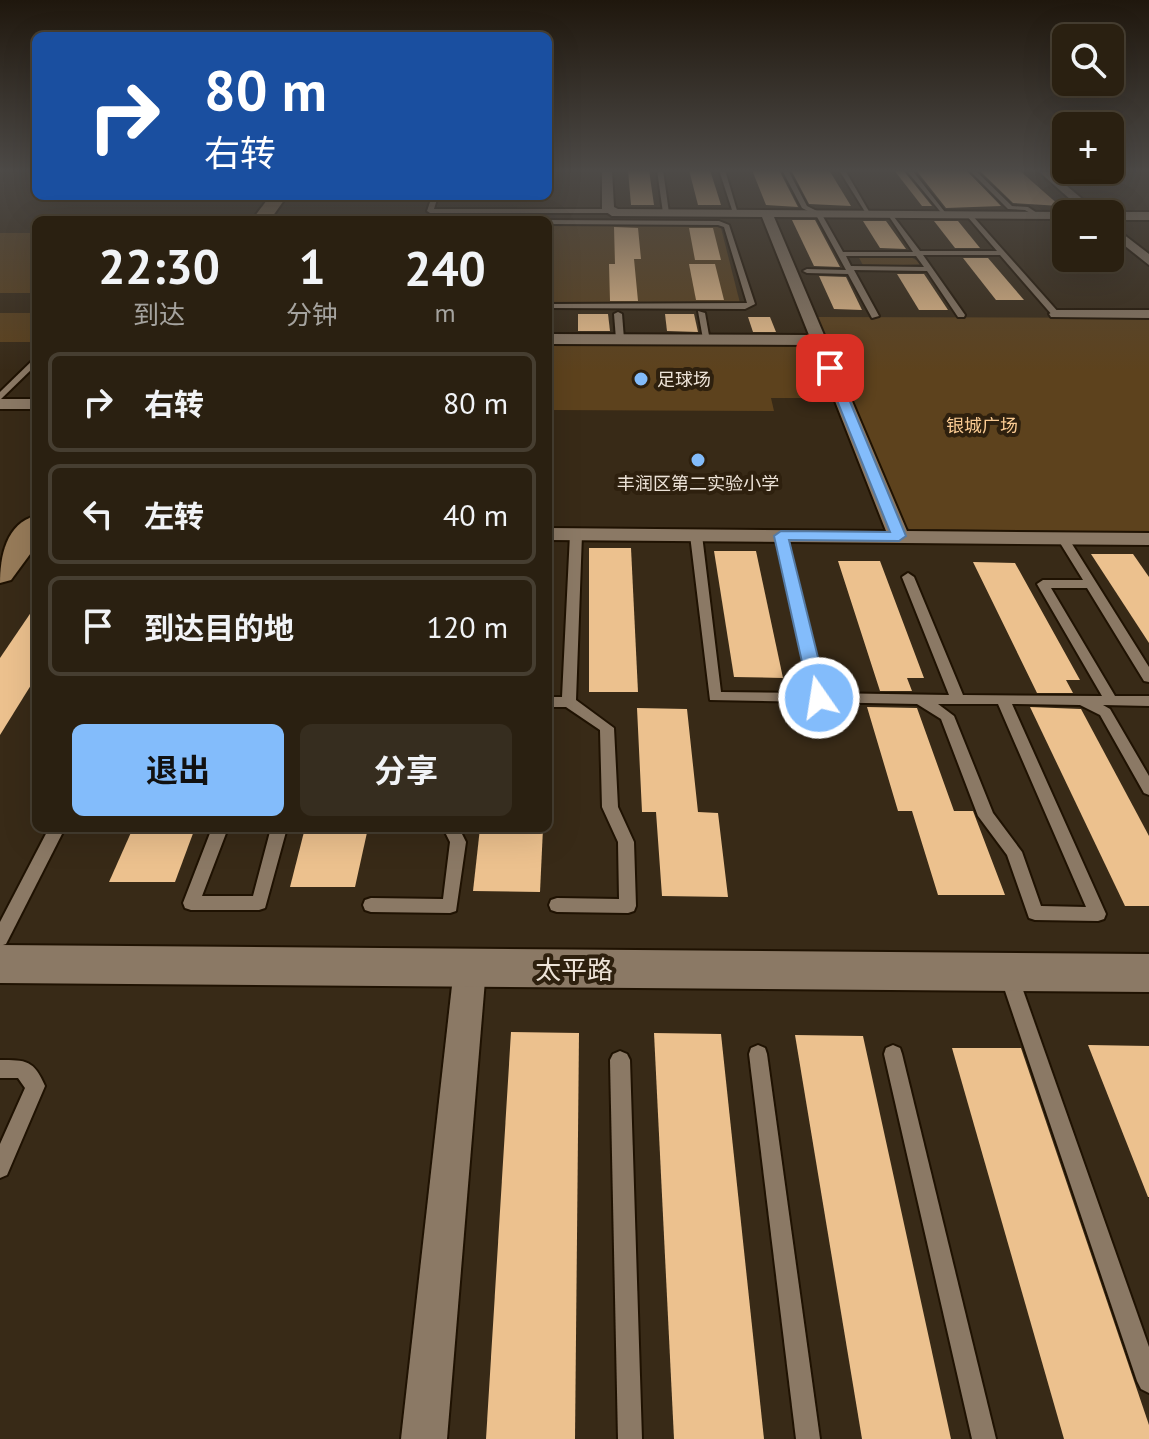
<!DOCTYPE html>
<html lang="zh">
<meta charset="utf-8">
<style>
:root{--surface:#2a2011;--page:#362d1f;--text:#f1f3f6;--muted:#a5a39f;--line:#463e31;--accent:#83bcfb}
body{margin:0;font-family:"PT Sans","Noto Sans SC",sans-serif;background:var(--page);color:var(--text);height:100vh;display:flex;flex-direction:column;font-size:30px;white-space:nowrap}
*{box-sizing:border-box;margin:0}
p{font-size:26px;color:var(--muted)}
.icon{flex:none;width:44px;height:44px;fill:none;stroke:currentColor;stroke-width:2;stroke-linecap:round;stroke-linejoin:round}
.map{position:relative;flex:1;overflow:hidden}
.sheet{position:absolute;left:32px;top:216px;width:520px;height:616px;display:flex;flex-direction:column;background:var(--surface);border-radius:12px;box-shadow:0 8px 32px #0002,0 0 0 2px var(--line)}
.sheet>*{flex:none}
.banner{position:absolute;left:32px;top:32px;width:520px;height:168px;border-radius:12px;box-shadow:0 8px 32px #0002,0 0 0 2px var(--line);background:#1a4fa0;color:#fff;overflow:hidden}
.tools{position:absolute;left:1052px;top:24px;display:grid;gap:16px}
.tools a{display:grid;place-items:center;width:72px;height:72px;border-radius:12px;background:var(--surface);box-shadow:0 8px 32px #0002,0 0 0 2px var(--line);font-size:40px}
.pin{position:absolute;display:grid;place-items:center;width:68px;height:68px;color:#fff;margin:-34px;border-radius:16px;box-shadow:0 4px 12px #0006}
.me{position:absolute;width:88px;margin:-44px;rotate:347deg;stroke-linejoin:round;filter:drop-shadow(0 0 6px #0008)}
.turn{display:flex;align-items:center;gap:28px;height:168px;padding:0 40px;font-size:36px}
.turn .icon{width:104px;height:104px;stroke-width:2.5}
.turn b{display:block;font-size:56px;line-height:68px}
.eta{display:flex;justify-content:space-evenly;align-items:center;height:136px;text-align:center}
.eta b{font-size:48px;font-weight:700;line-height:56px}
.action{display:flex;gap:16px;margin-top:auto;padding:16px 40px}
.action a{flex:1;height:92px;border-radius:12px;background:var(--accent);color:#111;font-size:32px;font-weight:700;line-height:92px;text-align:center}
.action a+a{background:var(--page);color:var(--text)}
ul{padding:0;list-style:none}
li{display:flex;align-items:center;gap:24px;height:100px;margin:0 16px 12px;padding:0 24px;border:4px solid var(--line);border-radius:12px}
li div{flex:1}
li b{display:block;font-size:30px}
li em{font-style:normal}
.map>svg:first-child{display:block}
.green{fill:#5d421d}
.building{fill:#ecc18e}
.lines{fill:none;stroke-linecap:round;stroke-linejoin:round}
.service-casing{stroke:#1f1202;stroke-width:4}
.minor-casing{stroke:#1f1202;stroke-width:4}
.tertiary-casing{stroke:#1f1202;stroke-width:4}
.secondary-casing{stroke:#1f1202;stroke-width:4}
.service{fill:#8b7965;fill-rule:evenodd}
.minor{fill:#8b7965;fill-rule:evenodd}
.tertiary{fill:#8b7965;fill-rule:evenodd}
.secondary{fill:#977b59;fill-rule:evenodd}
.route{fill:#83bcfb;stroke:#557aa3;stroke-width:2}
.poi-dot{fill:#83bcfb;stroke:#2e200e;stroke-width:3}
.labels{text-anchor:middle;dominant-baseline:central;stroke-width:8;stroke-linejoin:round;paint-order:stroke}
.far-poi-label{font-size:18px;fill:#ede3d8;stroke:#2e200e;text-anchor:start}
.far-park-label{font-size:18px;fill:#facb93;stroke:#2e200e}
.near-street-label{font-size:26px;fill:#ede3d8;stroke:#2e200e}
</style>
<div class="map">
<svg width="1149" height="1439" viewBox="0 0 1149 1439">
<rect width="100%" height="100%" fill="#382a17"/>
<g class="green">
<path d="M548,224H714L721,228L740,303L548,304Z"/>
<rect x="0" y="233" width="36" height="60"/>
<path d="M858,256H909L923,264L864,267Z"/>
<rect x="0" y="313" width="36" height="29"/>
<path d="M816,317L1149,318V532L909,529L903,524Z"/>
<path d="M548,344L803,345L824,398H771L774,411L548,410Z"/>
</g>
<g class="building">
<path d="M628,170H649L654,205H631Z"/>
<path d="M689,170H710L721,205H698Z"/>
<path d="M752,170H779L798,207L766,205Z"/>
<path d="M791,170H829L851,206L809,204Z"/>
<path d="M894,170H903L932,206H922Z"/>
<path d="M916,170H966L1001,206L946,208Z"/>
<path d="M979,170H1019L1060,206L1013,203Z"/>
<path d="M792,220H815L840,267L814,266Z"/>
<path d="M863,221H886L906,249L880,248Z"/>
<path d="M934,221H958L980,248H955Z"/>
<path d="M614,227L638,228L641,259H634L638,301H610L609,264H615Z"/>
<path d="M689,228H713L721,260H695Z"/>
<path d="M963,258H988L1024,300H996Z"/>
<path d="M689,264H715L724,300H696Z"/>
<path d="M897,274H924L948,310H919Z"/>
<path d="M819,276L846,277L862,310L834,309Z"/>
<path d="M578,314H608L610,331H578Z"/>
<path d="M665,314H694L698,332L667,331Z"/>
<path d="M748,317H770L776,332H753Z"/>
<path d="M589,548H631L638,692H589Z"/>
<path d="M714,551H756L783,678L734,677Z"/>
<path d="M1091,554H1133L1149,577V643Z"/>
<path d="M838,561H880L924,678H907L912,691H880Z"/>
<path d="M973,562L1015,563L1080,680H1066L1073,693H1037Z"/>
<path d="M36,605V677L0,735V658Z"/>
<path d="M867,707L917,708L954,811H973L1005,895H938L912,811H898Z"/>
<path d="M1030,707L1081,709L1149,836V906H1125Z"/>
<path d="M637,708L687,709L698,812L718,813L728,897L662,896L656,812H642Z"/>
<path d="M133,828H195L175,882H109Z"/>
<path d="M305,828H368L355,887H290Z"/>
<path d="M480,828H543L540,892L473,891Z"/>
<path d="M511,1032L579,1033L575,1439H486Z"/>
<path d="M654,1033L721,1034L764,1439H674Z"/>
<path d="M795,1035L863,1036L951,1439H862Z"/>
<path d="M1088,1045L1149,1046V1197H1148Z"/>
<path d="M952,1048H1021L1149,1425V1439H1064Z"/>
</g>
<g class="lines">
<defs>
<g id="service">
<path d="M657,170H663L669,213L666,215L663,213Z"/>
<path d="M719,170H725L738,214L733,213Z"/>
<path d="M782,170H788L807,206L821,213L843,252H913L888,215L891,213L920,251H997L966,215L971,214L1060,314L1053,316L1000,255H923L965,315L964,317H958L927,271L854,270L879,316L872,318L848,274L807,273L803,271L807,269L846,270L816,215L802,208ZM846,256H916L924,267L851,266Z"/>
<path d="M839,170H845L871,215H867Z"/>
<path d="M906,170H912L948,216H944Z"/>
<path d="M969,170H975L1012,206L1028,207L1040,215L1037,217L1025,210L1008,209Z"/>
<path d="M432,196H438L434,209H611L614,211L611,213H430L427,211Z"/>
<path d="M548,220L719,221L729,225L755,304L745,309L548,308V304L747,303L724,227L718,225L548,224Z"/>
<path d="M698,311L705,313L710,341L703,339Z"/>
<path d="M618,312L622,314L624,339L620,341L616,339L614,314Z"/>
<path d="M36,357V365L0,400V392Z"/>
<path d="M576,531L582,534L576,700L614,728L618,807L634,842L636,906L634,911L628,913L557,912L551,910L549,905L551,900L557,898L619,899L618,842L602,807L600,730L566,707H548V697H562L570,534Z"/>
<path d="M696,532L702,535L721,692L811,693L775,536L781,533L787,536L825,693L949,695L902,577L908,573L914,577L963,695L1102,696L1037,584L1043,580H1083L1057,538L1063,535L1067,536L1149,667V682L1144,681L1087,588H1051L1115,696H1149V706L1103,705L1110,709L1149,776V795L1144,793L1100,715L1080,705L1012,704L1106,914L1104,919L1098,921L1035,920L1029,918L1007,855L978,816L941,719L917,704L710,700L690,535ZM938,704H998L1086,907L1041,906L1022,852L993,813L954,716Z"/>
<path d="M49,828H65L6,944L0,946V922Z"/>
<path d="M212,828H228L202,896H253L271,828H287L265,908L259,910H191L185,908L183,903Z"/>
<path d="M443,828H459L466,842L456,911L450,913L371,912L365,910L363,905L365,900L371,898L443,899L450,842Z"/>
<path d="M1009,968L1015,970L1018,976L1149,1347V1393L1141,1389L1137,1381L1000,976L1003,970Z"/>
<path d="M758,1045L765,1048L767,1054L820,1439H796L749,1054L751,1048Z"/>
<path d="M893,1045L900,1048L902,1054L996,1439H972L884,1054L886,1048Z"/>
<path d="M620,1051L627,1054L630,1060L642,1439H618L610,1060L613,1054Z"/>
<path d="M0,1060C26,1060 34,1060 45,1086L7,1175L0,1178V1144L25,1088L18,1078H0Z"/>
</g>
<g id="minor">
<path d="M602,170H612L614,207L618,209L1070,212L1066,219L774,217L907,531L1149,533V545L548,540V528L886,531L813,345L548,344V334L809,335L762,217L612,216L602,209Z"/>
<path d="M1037,170H1048L1100,214H1087Z"/>
<path d="M1110,212H1149V220H1110V214H1105Z"/>
<path d="M1110,224L1149,254V265L1110,234Z"/>
<path d="M1056,310H1149V318L1051,317L1049,314Z"/>
<rect x="0" y="399" width="36" height="10"/>
<path d="M470,954L482,958L486,968L447,1439H401L454,968L458,958Z"/>
</g>
<path id="tertiary" d="M0,945L1149,954V992L0,983Z"/>
<g id="secondary">
<path d="M270,196H287L270,220H252Z"/>
<path d="M36,516V546L11,580L0,583C0,557 6,523 36,516Z"/>
</g>
</defs>
<use href="#service" class="service-casing"/>
<use href="#minor" class="minor-casing"/>
<use href="#tertiary" class="tertiary-casing"/>
<use href="#secondary" class="secondary-casing"/>
<use href="#service" class="service"/>
<use href="#minor" class="minor"/>
<use href="#tertiary" class="tertiary"/>
<use href="#secondary" class="secondary"/>
</g>
<linearGradient id="sky" x2="0" y2="1"><stop stop-color="#1f170d"/><stop offset="0.46" stop-color="#4d4a47"/><stop offset="1" stop-color="#4d4a47" stop-opacity="0"/></linearGradient>
<rect width="1149" height="371" fill="url(#sky)"/>
<path class="route" d="M830,365L836,368L906,536L899,541L789,540L828,698L819,704L810,698L774,536L781,531L890,532L824,368Z"/>
<g class="poi-dot">
<circle cx="641" cy="379" r="8"/>
<circle cx="698" cy="460" r="8"/>
</g>
<g class="labels">
<g class="far-poi-label">
<text x="657" y="379">足球场</text>
<text x="698" y="483" text-anchor="middle">丰润区第二实验小学</text>
</g>
<g class="far-park-label">
<text x="982" y="425">银城广场</text>
</g>
<g class="near-street-label">
<text x="574" y="969">太平路</text>
</g>
</g>
</svg>
<div class="tools">
<a><svg class="icon" aria-label="search" viewBox="0 0 24 24"><circle cx="10" cy="10" r="6"/><path d="M15 15l6 6"/></svg></a>
<a>+</a>
<a>−</a>
</div>
<div class="pin" style="left:830px;top:368px;background:#d93025"><svg class="icon" aria-label="arrive" viewBox="0 0 24 24"><path d="M6 21V4h12l-3 4 3 4H6"/></svg></div>
<svg class="me" style="left:819px;top:698px" viewBox="-20 -20 40 40"><circle r="17" fill="#83bcfb" stroke="#fff" stroke-width="3"/><path d="M0-11L8 9 0 5-8 9z" fill="#fff"/></svg>
<div class="banner">
<div class="turn"><svg class="icon" aria-label="right" viewBox="0 0 24 24"><path d="M7 20v-9h11M14 6l5 5-5 5"/></svg><div><b>80 m</b>右转</div></div>
</div>
<section class="sheet">
<div class="eta">
<div><b>22:30</b><p>到达</p></div>
<div><b>1</b><p>分钟</p></div>
<div><b>240</b><p>m</p></div>
</div>
<ul>
<li><svg class="icon" aria-label="right" viewBox="0 0 24 24"><path d="M7 20v-9h11M14 6l5 5-5 5"/></svg><div><b>右转</b></div><em>80 m</em></li>
<li><svg class="icon" aria-label="left" viewBox="0 0 24 24"><path d="M17 20v-9H6M10 6l-5 5 5 5"/></svg><div><b>左转</b></div><em>40 m</em></li>
<li><svg class="icon" aria-label="arrive" viewBox="0 0 24 24"><path d="M6 21V4h12l-3 4 3 4H6"/></svg><div><b>到达目的地</b></div><em>120 m</em></li>
</ul>
<div class="action"><a>退出</a><a>分享</a></div>
</section>
</div>
